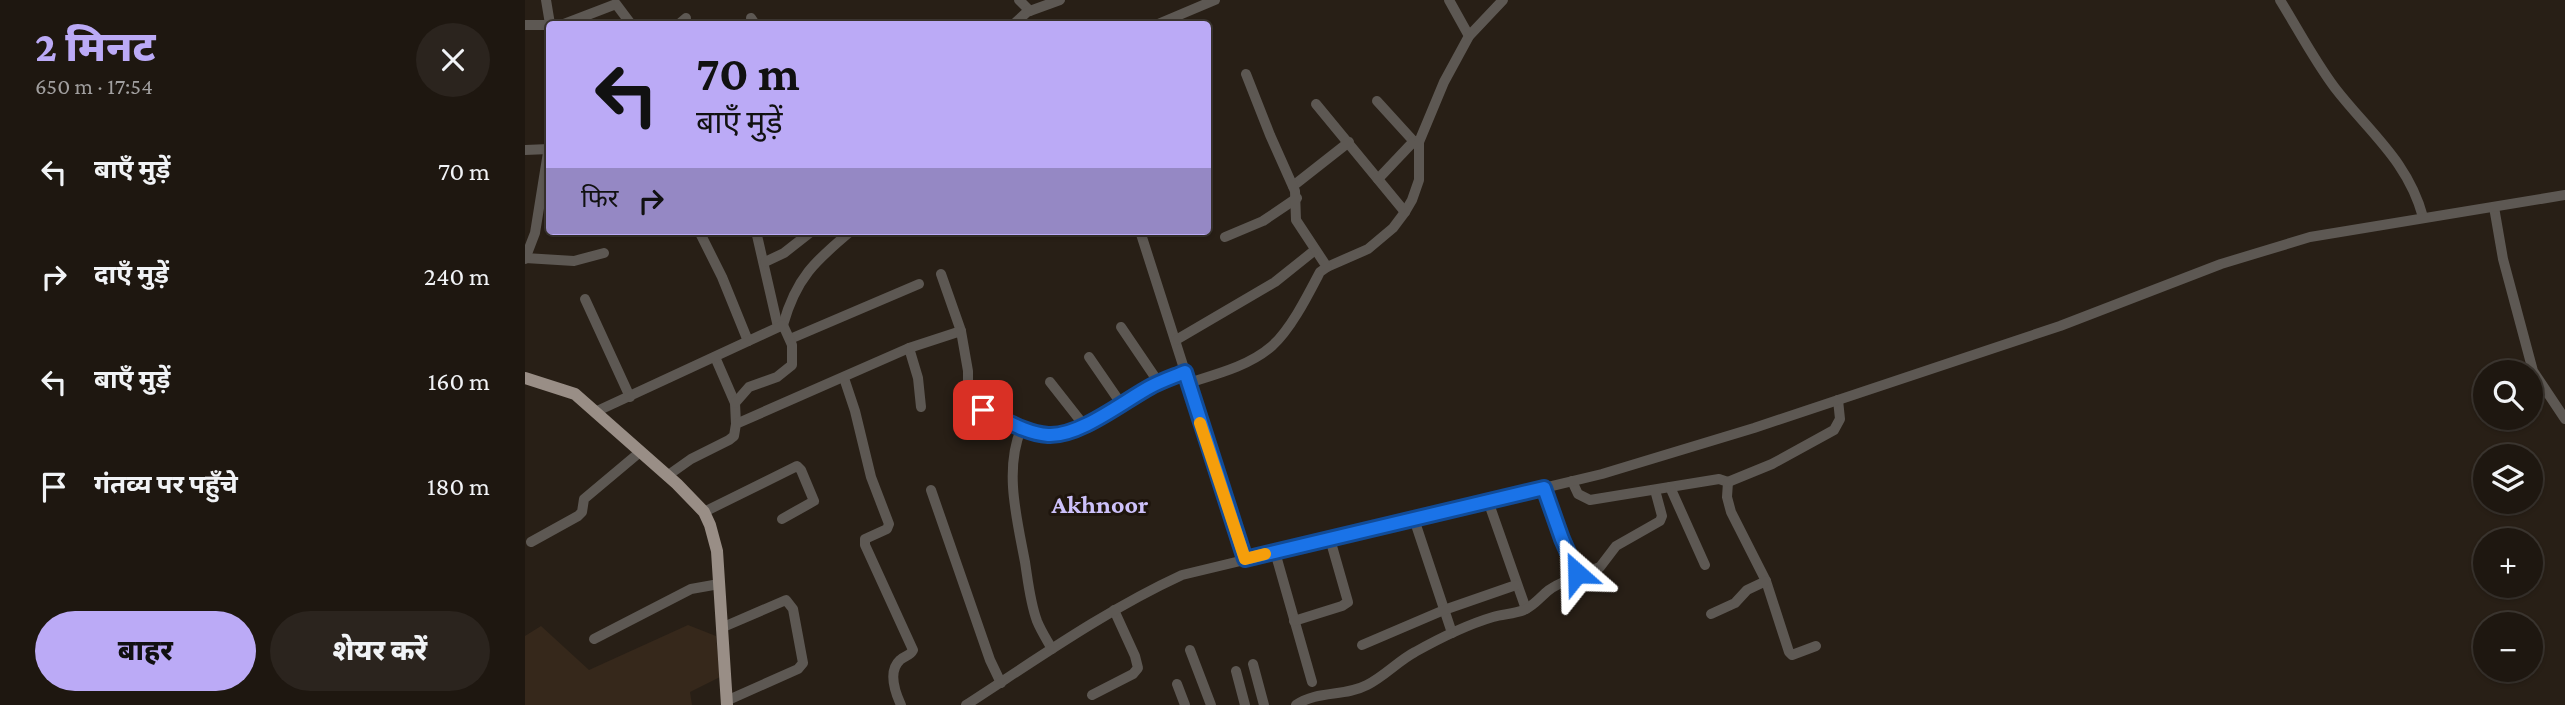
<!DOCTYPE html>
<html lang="hi">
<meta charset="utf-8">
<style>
:root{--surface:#1e1710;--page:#2b241e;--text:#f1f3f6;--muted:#a19f9f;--line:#3c3630;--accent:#bbaaf6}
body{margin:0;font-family:"Crimson Pro","Noto Sans Devanagari",serif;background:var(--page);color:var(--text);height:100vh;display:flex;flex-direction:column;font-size:26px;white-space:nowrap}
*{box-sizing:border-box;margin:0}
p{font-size:23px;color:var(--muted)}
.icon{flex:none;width:38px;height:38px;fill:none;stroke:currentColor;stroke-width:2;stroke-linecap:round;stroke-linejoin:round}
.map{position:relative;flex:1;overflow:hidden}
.side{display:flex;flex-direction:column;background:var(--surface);width:525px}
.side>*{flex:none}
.banner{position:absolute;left:21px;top:21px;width:665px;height:214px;border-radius:7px;box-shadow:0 2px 5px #0004,0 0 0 2px var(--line);background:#bbaaf6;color:#111;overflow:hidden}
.controls{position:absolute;left:1948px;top:360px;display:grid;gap:14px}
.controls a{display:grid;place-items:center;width:70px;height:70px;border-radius:50%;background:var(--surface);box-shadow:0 2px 5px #0004,0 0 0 2px var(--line);font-size:35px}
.pin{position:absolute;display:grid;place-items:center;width:60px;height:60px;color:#fff;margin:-30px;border-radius:14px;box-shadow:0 4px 10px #0006}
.me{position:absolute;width:77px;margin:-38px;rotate:335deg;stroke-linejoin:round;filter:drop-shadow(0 0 5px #0008)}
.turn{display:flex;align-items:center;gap:24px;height:147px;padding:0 35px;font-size:32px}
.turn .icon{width:91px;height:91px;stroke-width:2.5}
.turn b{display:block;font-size:49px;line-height:60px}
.then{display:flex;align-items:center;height:66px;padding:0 35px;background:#0003;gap:14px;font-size:26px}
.round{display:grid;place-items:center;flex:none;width:74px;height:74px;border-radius:37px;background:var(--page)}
.head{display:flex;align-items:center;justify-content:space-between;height:119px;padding:0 35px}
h1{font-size:42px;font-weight:800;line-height:52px;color:var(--accent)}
.button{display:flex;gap:14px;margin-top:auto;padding:14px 35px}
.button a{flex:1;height:80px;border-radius:42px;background:var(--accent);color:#111;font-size:28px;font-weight:800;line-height:80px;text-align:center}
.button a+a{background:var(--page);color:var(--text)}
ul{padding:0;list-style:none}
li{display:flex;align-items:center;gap:21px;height:105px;padding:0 35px}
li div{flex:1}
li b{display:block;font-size:26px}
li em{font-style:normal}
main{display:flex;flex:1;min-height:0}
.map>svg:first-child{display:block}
.built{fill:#36281b}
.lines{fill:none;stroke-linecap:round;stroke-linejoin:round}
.minor{stroke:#5d5853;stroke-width:10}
.major{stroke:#998e86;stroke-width:12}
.route-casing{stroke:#114b97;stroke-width:18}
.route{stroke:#1a73e8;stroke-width:12}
.slow{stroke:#f59e0b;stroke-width:12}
.labels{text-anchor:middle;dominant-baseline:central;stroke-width:6;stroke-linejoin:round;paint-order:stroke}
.district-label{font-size:26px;font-weight:bold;fill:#cdc1fa;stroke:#1e150d}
</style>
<main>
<section class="side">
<div class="head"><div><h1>2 मिनट</h1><p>650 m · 17:54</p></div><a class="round"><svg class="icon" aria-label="close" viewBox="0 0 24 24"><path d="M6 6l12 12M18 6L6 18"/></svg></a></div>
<ul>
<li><svg class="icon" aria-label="left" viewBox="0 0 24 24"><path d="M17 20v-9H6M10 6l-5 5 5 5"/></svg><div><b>बाएँ मुड़ें</b></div><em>70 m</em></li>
<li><svg class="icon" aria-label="right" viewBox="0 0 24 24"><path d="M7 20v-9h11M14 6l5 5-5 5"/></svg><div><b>दाएँ मुड़ें</b></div><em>240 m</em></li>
<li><svg class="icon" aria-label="left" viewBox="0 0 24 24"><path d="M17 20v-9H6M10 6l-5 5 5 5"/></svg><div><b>बाएँ मुड़ें</b></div><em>160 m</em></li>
<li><svg class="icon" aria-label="arrive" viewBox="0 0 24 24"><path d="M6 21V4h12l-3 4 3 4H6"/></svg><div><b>गंतव्य पर पहुँचे</b></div><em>180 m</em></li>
</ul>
<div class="button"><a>बाहर</a><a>शेयर करें</a></div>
</section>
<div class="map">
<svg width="2040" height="705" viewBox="0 0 2040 705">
<rect width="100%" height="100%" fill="#281f16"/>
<path class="built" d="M163,625L191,636L195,677L165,692L167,705H0V636L16,626L64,670Z"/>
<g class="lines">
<g class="minor">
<path d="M21,0L25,24"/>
<path d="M494,0L505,11"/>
<path d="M924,0L944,36"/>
<path d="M1755,0C1773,29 1789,60 1810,88C1844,132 1883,161 1898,217"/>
<path d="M226,18L230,24"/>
<path d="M39,24L91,4L106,24"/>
<path d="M154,24L161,18"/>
<path d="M489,24L502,12L535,0"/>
<path d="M633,24L690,0"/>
<path d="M0,25H24"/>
<path d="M852,101L893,146"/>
<path d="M791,104L880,212"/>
<path d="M0,150L24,149"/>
<path d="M853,179L889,141"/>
<path d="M768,186L824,142"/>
<path d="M1969,207L1978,259L2008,371L2040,419"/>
<path d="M174,231L197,277L223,341"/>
<path d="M231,231L253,327"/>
<path d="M615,231L720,559"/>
<path d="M700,237L738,221L772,198"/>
<path d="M0,258L49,261L79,253"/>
<path d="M0,259L10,233L24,146"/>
<path d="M240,262L259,253L287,231"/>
<path d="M802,267L843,249L868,228L880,212L887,200L894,180V142L919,82L944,36L978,0"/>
<path d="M416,274L436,331L443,371V399L449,406L496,429L527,435L550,429L588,411L625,387L660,372"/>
<path d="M60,299L105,397"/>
<path d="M258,325C271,278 290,261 326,231"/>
<path d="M596,327L634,383"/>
<path d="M265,339L394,284"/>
<path d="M651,340L750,282L790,250"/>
<path d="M384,348L393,378L396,407"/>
<path d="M190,357L210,403L211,424"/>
<path d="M564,357L597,405"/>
<path d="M319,378L330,411L346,477L364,524L362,529L340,539V545L388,650C385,656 381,655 375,660C363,671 370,692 376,705"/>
<path d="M525,382L558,424"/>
<path d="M663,383C692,374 724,366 747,346C766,329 783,295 795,272L802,267L771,220L770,191L745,135L721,74"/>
<path d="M70,412L258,325L267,345V365L252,377L224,387L210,403"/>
<path d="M496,429C479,471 492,519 500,562C503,581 505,602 512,621C516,631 522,640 527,649"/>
<path d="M142,476L166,459L204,440L209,436L211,424L384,348L436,331"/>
<path d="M1047,481L1053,494L1065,500L1194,479L1203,482L1202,497L1206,512L1241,581L1264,652L1267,655L1291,646"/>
<path d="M1203,482L1247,464L1309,430L1315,419L1313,400"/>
<path d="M1145,487L1180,565"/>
<path d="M406,490L465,660L476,683"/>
<path d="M963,501L1001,609"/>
<path d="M179,512L272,466L276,470L289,501L257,519"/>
<path d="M889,519L927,633"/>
<path d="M6,542L53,516L57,512L59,499L115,452"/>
<path d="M750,552L787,682"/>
<path d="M1052,576L1075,567L1091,546L1135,521L1137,516L1130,490"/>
<path d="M1186,614L1210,603L1222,590L1241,581"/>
<path d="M769,621L817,606L823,602L805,539"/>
<path d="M196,628L261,600L268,609L278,663L273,669L201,701"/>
<path d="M69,639L166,589L194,584"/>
<path d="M837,645L919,610L991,585"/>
<path d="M665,650L686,705"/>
<path d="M728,664L739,705"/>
<path d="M711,671L720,705"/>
<path d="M652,684L660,705"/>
<path d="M567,695L608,674L613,668L610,656L589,610"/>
<path d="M441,705C512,659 581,610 657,575L1077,474L1229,428L1535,326L1696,264L1785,237L2040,195"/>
<path d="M771,705C793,690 819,697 842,685C860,676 873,661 890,652C915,638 941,625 968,617C978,614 989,614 999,610C1010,605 1015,597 1024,590C1032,584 1043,580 1052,576L1037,539L1019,488"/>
</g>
<path class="major" d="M0,378L50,394L152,484L179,512L185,525L192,551L202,705"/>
</g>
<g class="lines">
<defs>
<path id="route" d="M458,410C479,419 499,433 523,435C554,437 599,401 625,387C636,381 648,377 660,372L720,559L1019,488L1037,539L1052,573"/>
</defs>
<use href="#route" class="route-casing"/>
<use href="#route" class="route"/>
<path class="slow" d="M675,423L720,559L740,554"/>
</g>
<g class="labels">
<g class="district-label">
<text x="575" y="504">Akhnoor</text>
</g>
</g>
</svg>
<div class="controls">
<a><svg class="icon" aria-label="search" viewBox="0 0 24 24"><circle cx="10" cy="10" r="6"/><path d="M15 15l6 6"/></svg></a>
<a><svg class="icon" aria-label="layers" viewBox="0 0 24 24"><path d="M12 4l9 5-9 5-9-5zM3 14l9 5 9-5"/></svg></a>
<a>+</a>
<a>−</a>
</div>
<div class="pin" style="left:458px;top:410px;background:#d93025"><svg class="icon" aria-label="arrive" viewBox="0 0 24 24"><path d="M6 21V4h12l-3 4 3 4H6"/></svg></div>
<svg class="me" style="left:1052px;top:573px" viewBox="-20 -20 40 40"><path d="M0-17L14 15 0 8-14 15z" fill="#1a73e8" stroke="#fff" stroke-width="4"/></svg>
<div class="banner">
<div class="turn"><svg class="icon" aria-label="left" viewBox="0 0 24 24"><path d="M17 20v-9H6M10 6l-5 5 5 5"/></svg><div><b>70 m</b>बाएँ मुड़ें</div></div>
<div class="then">फिर<svg class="icon" aria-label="right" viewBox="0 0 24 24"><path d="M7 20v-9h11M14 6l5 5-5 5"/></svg></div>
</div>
</div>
</main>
